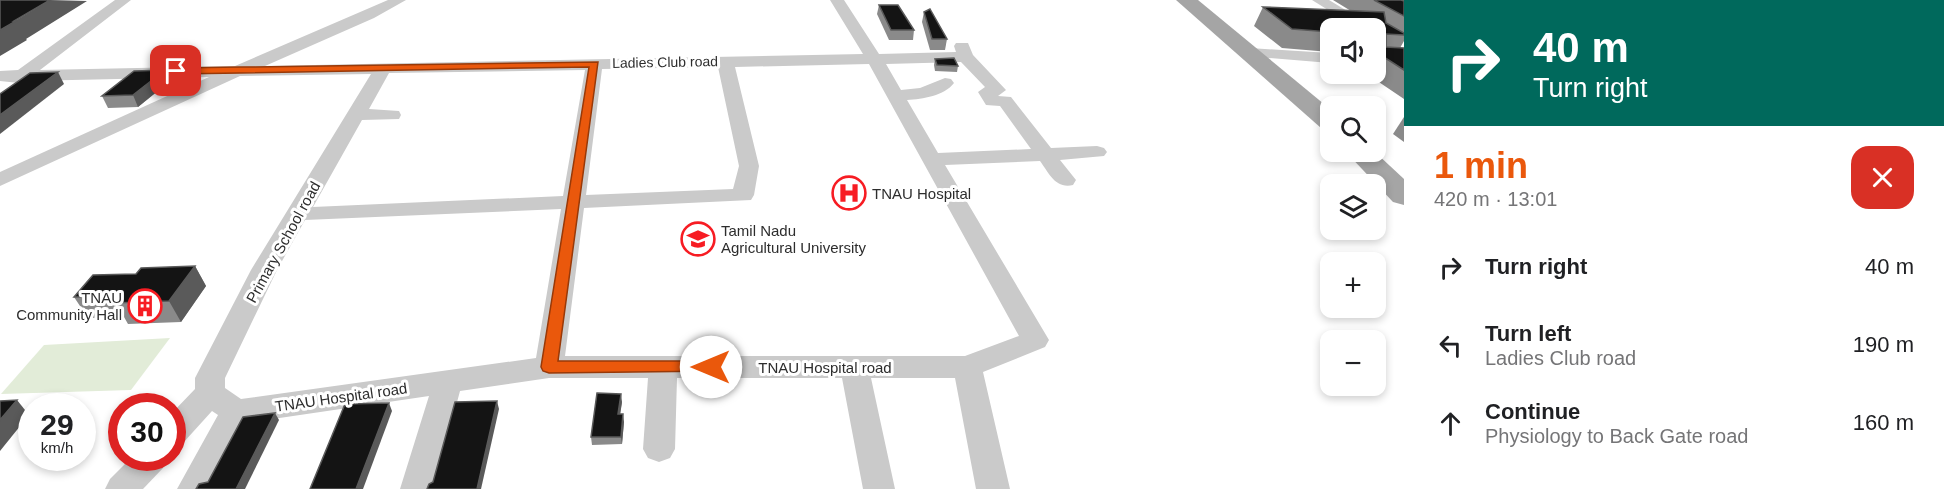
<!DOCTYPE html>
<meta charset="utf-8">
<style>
:root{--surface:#fff;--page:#f6f6f6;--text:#202124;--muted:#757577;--accent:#ea580c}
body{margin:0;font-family:Arial,sans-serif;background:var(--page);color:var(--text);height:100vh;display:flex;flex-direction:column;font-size:22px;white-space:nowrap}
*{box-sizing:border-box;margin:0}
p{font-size:20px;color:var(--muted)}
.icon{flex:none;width:33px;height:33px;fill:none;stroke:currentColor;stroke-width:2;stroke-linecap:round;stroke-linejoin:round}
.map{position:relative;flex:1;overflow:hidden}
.side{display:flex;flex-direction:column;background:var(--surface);width:540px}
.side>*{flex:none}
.hud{background:#00695c;color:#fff;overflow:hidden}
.controls{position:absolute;left:1320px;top:18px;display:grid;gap:12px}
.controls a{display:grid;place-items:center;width:66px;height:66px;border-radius:12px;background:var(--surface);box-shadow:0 3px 9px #0003;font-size:30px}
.speed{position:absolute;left:18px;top:393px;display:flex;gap:12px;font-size:30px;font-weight:700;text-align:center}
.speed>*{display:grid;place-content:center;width:78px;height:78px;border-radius:50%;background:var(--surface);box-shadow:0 3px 9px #0003;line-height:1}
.speed small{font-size:15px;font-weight:400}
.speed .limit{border:9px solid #d22;background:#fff;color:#111}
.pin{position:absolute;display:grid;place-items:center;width:51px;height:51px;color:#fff;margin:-26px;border-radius:12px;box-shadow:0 3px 9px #0006}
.me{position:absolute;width:66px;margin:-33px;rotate:270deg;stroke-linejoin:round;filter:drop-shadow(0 0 4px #0008)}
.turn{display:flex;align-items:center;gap:21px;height:126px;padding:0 30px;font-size:27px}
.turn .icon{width:78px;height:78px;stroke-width:2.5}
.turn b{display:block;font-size:42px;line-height:51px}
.round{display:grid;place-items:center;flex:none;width:63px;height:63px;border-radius:18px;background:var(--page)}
.overview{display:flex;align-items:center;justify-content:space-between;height:102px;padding:0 30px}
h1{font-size:36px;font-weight:700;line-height:45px;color:var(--accent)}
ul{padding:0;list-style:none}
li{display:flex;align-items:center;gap:18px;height:78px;padding:0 30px}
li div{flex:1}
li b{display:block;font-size:22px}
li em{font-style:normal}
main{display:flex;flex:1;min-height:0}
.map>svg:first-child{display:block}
.green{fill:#e2ecd8}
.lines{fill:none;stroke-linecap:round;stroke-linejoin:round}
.minor{fill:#cacaca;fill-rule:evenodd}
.primary{fill:#a5a5a5;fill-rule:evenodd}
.wall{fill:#8a8a8a}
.shaded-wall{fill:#5a5a5a}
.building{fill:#141414;stroke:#5a5a5a;stroke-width:1.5}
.route{fill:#ea580c;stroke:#983908;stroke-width:1.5}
.labels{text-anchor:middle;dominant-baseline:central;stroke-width:6;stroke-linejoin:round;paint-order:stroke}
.far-street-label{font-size:14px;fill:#2d2d2d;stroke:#fff}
.poi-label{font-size:15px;fill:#2d2d2d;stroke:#fff;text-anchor:start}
.street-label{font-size:15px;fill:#2d2d2d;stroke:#fff}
</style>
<main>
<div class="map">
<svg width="1404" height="489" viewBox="0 0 1404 489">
<rect width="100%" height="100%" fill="#fff"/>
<path class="green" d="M170,338L131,390L1,394L44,345Z"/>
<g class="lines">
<g class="minor">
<path d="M115,0H131L40,70L235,66L388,0H406L374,18L265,66L863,54L830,0H844L879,54L956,52L954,46L956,43H968L973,55L1006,90L998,96L1011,97L1051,148L1097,146L1104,148L1107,152L1104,156L1060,160L1076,180L1073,185C1055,189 1049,173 1040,161L945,165L1049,340L1045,347L983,372L1010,489H976L955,378H871L895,489H863L842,378H677L675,449L670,458L659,462L648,458L643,449L648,378H549L460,391L434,489H400L429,396L246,423L211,489H177L218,415L212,411L183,443L172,447V413L195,389V378L251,270L371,74L240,76L0,186V172L209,77L26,81L19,83L0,81V71L18,70ZM961,62L985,87L978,92L986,105L1000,106L1031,149L938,153L907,100C923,99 944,96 954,83L951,79L945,78L920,88L901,90L886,64ZM869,64L1019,336L965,356H565L584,208L751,200L754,195L759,166L735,67ZM718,67L739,166L733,189L586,195L602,69ZM585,70L563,196L313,207L362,120L399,119L401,115L399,111L369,109L389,73ZM561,209L536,358L241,399L225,388V378L277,270L305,220Z"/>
<path d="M1312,0H1329L1375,28H1357Z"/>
<path d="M1250,48L1330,53V63L1244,56L1242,53L1244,50Z"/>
<path d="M131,458H167L163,468L143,489H105L110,479Z"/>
</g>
<g class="primary">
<path d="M1176,0H1198L1330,109V130L1321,128Z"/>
<path d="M1346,152H1375L1404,179V205L1393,202Z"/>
</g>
</g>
<g class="wall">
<path d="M1333,0H1401L1404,1V41L1400,48H1404V99L1367,74H1376V28H1330V52L1282,48L1254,26L1263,7L1351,11Z"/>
<path d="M879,5L914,30L913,40H889L877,14Z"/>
<path d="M924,12L947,39L945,50H930L922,22Z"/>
<path d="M935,59L958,66L957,72L935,71L934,65Z"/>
<path d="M170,81L138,107L108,108L102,96Z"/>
<path d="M1404,117V142L1393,134Z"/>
<path d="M195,266L206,286L181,322L128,324L124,317L88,318L74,297Z"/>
<path d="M622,402L620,414L624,422L622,444L592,445L591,437Z"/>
</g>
<g class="shaded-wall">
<path d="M50,0L87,1L26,39L27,40L0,56V30Z"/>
<path d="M165,70L170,81L138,107L133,95Z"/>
<path d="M58,72L64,84L0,134V115Z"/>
<path d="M195,266L206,286L181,322L169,301Z"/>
<path d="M621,394L622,402L619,422L618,414Z"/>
<path d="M17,400L29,415L0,451V420Z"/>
<path d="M497,401L499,409L481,489H477Z"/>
<path d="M389,403L392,411L363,489H356Z"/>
<path d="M275,413L279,420L245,489H236Z"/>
<path d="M623,414L624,422L622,444L621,437Z"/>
</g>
<g class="building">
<path d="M0,0H50L14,21H16L0,30Z"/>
<path d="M1374,0H1401L1404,1V16Z"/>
<path d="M879,5H898L914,30H891Z"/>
<path d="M1263,7L1384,12L1386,23L1404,33V35L1386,34V47L1404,48V70L1376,52V28H1330V32L1292,29Z"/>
<path d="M930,9L947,39H932L924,12Z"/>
<path d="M954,58L958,66L937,65L935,59Z"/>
<path d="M165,70L133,95L102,96L134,71Z"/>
<path d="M58,72L0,115V94L30,73Z"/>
<path d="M195,266L169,301L115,303L122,296L74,297L93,275L136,274L141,268Z"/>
<path d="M597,393L621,394L618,414H623L621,437H591Z"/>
<path d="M17,400L0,420V401Z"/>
<path d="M497,401L477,489H427L429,484L433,482L455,402Z"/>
<path d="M389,403L356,489H310L345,404Z"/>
<path d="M275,413L236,489H196L199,484L208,482L243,417Z"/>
</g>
<path class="route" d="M598,62L558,361H711L717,363L719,367L717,371L549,373L543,371L541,367L589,67L176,74L171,71L176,68Z"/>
<defs>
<symbol id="hospital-ring" viewBox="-11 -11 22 22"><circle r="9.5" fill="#fff" stroke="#f71c23" stroke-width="1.5"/><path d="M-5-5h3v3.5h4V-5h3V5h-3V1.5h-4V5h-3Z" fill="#f71c23"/></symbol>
<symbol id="university-ring" viewBox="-11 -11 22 22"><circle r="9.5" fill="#fff" stroke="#f71c23" stroke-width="1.5"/><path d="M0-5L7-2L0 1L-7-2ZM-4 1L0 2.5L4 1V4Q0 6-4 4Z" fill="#f71c23"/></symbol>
<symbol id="building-ring" viewBox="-11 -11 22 22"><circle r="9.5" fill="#fff" stroke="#f71c23" stroke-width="1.5"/><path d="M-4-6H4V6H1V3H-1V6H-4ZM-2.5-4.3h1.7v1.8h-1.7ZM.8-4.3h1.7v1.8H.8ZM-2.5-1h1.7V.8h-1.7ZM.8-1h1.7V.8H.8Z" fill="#f71c23"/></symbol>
</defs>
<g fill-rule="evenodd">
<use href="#hospital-ring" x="830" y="174" width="38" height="38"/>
<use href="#university-ring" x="679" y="220" width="38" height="38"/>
<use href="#building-ring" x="126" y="287" width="38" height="38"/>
</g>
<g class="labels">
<g class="far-street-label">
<text transform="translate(665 62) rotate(-1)">Ladies Club road</text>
</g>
<g class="poi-label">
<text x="872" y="193">TNAU Hospital</text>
<text x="721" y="230">Tamil Nadu<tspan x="721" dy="17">Agricultural University</tspan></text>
<text x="122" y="297" text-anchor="end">TNAU<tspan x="122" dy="17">Community Hall</tspan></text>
</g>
<g class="street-label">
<text transform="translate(283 242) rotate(-61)">Primary School road</text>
<text x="825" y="367">TNAU Hospital road</text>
<text transform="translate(341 397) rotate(-8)">TNAU Hospital road</text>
</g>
</g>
</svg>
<div class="controls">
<a><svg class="icon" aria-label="sound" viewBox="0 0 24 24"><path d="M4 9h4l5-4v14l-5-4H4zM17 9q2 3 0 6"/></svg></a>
<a><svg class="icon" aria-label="search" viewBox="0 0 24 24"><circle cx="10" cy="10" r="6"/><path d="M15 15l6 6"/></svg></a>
<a><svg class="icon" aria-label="layers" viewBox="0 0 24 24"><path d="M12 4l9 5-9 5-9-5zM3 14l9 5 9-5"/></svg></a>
<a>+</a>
<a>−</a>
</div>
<div class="speed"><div>29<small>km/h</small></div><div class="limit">30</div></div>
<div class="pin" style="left:176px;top:71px;background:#d93025"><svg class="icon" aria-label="arrive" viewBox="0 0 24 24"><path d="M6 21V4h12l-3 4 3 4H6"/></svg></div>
<svg class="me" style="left:711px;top:367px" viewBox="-20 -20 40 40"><circle r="19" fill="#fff"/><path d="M0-13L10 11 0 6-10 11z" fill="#ea580c"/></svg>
</div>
<section class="side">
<div class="hud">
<div class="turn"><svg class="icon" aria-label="right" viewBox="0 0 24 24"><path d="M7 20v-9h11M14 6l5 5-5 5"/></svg><div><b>40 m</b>Turn right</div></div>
</div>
<div class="overview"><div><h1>1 min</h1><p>420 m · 13:01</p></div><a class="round" style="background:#d93025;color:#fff"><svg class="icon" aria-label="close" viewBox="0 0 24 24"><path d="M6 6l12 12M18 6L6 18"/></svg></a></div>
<ul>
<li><svg class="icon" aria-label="right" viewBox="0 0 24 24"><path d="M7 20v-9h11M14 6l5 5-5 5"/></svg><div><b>Turn right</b></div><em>40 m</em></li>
<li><svg class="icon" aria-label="left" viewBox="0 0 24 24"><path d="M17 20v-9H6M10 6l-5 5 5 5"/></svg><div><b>Turn left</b><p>Ladies Club road</p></div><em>190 m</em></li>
<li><svg class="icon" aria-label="ahead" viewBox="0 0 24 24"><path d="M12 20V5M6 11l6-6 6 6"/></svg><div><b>Continue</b><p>Physiology to Back Gate road</p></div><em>160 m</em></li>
</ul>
</section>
</main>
